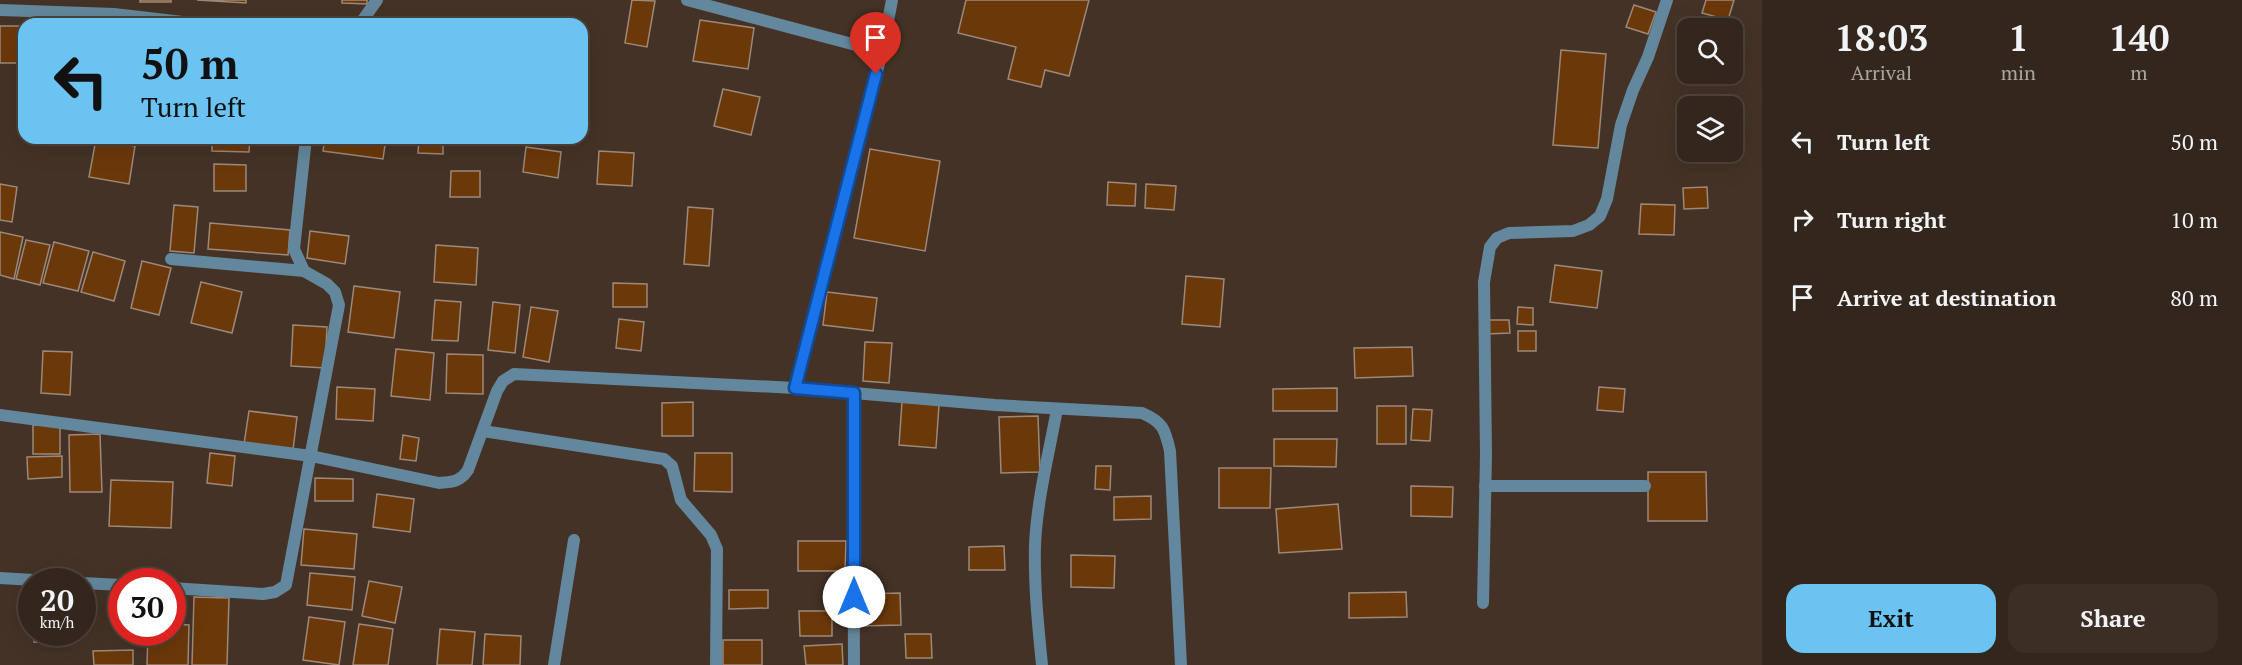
<!DOCTYPE html>
<style>
:root{--surface:#33261c;--page:#3b2e25;--text:#f1f3f6;--muted:#a9a5a3;--line:#4e433b;--accent:#6ac3f1}
body{margin:0;font-family:"PT Serif",serif;background:var(--page);color:var(--text);height:100vh;display:flex;flex-direction:column;font-size:22px;white-space:nowrap}
*{box-sizing:border-box;margin:0}
p{font-size:20px;color:var(--muted)}
.icon{flex:none;width:33px;height:33px;fill:none;stroke:currentColor;stroke-width:2;stroke-linecap:round;stroke-linejoin:round}
.map{position:relative;flex:1;overflow:hidden}
.drawer{display:flex;flex-direction:column;background:var(--surface);width:480px}
.drawer>*{flex:none}
.guide{position:absolute;left:18px;top:18px;width:570px;height:126px;border-radius:18px;box-shadow:0 6px 24px #0002,0 0 0 2px var(--line);background:#6ac3f1;color:#111;overflow:hidden}
.fabs{position:absolute;left:1677px;top:18px;display:grid;gap:12px}
.fabs a{display:grid;place-items:center;width:66px;height:66px;border-radius:12px;background:var(--surface);box-shadow:0 6px 24px #0002,0 0 0 2px var(--line);font-size:30px}
.speed{position:absolute;left:18px;top:568px;display:flex;gap:12px;font-size:30px;font-weight:700;text-align:center}
.speed>*{display:grid;place-content:center;width:78px;height:78px;border-radius:50%;background:var(--surface);box-shadow:0 6px 24px #0002,0 0 0 2px var(--line);line-height:1}
.speed small{font-size:15px;font-weight:400}
.speed .limit{border:9px solid #d22;background:#fff;color:#111}
.pin{position:absolute;display:grid;place-items:center;width:51px;height:51px;color:#fff;margin:-62px -26px;border-radius:50% 50% 50% 0;rotate:-45deg;box-shadow:0 0 6px #0007}
.pin .icon{rotate:45deg}
.me{position:absolute;width:66px;margin:-33px;rotate:0deg;stroke-linejoin:round;filter:drop-shadow(0 0 4px #0008)}
.turn{display:flex;align-items:center;gap:21px;height:126px;padding:0 24px;font-size:27px}
.turn .icon{width:78px;height:78px;stroke-width:2.5}
.turn b{display:block;font-size:42px;line-height:51px}
.eta{display:flex;justify-content:space-evenly;align-items:center;height:102px;text-align:center}
.eta b{font-size:36px;font-weight:700;line-height:42px}
.button{display:flex;gap:12px;margin-top:auto;padding:12px 24px}
.button a{flex:1;height:69px;border-radius:18px;background:var(--accent);color:#111;font-size:24px;font-weight:700;line-height:69px;text-align:center}
.button a+a{background:var(--page);color:var(--text)}
ul{padding:0;list-style:none}
li{display:flex;align-items:center;gap:18px;height:78px;padding:0 24px}
li div{flex:1}
li b{display:block;font-size:22px}
li em{font-style:normal}
main{display:flex;flex:1;min-height:0}
.map>svg:first-child{display:block}
.building{fill:#6b380a;stroke:#9d8879;stroke-width:1.5}
.lines{fill:none;stroke-linecap:round;stroke-linejoin:round}
.minor{stroke:#63879c;stroke-width:12}
.route-casing{stroke:#114b97;stroke-width:15}
.route{stroke:#1a73e8;stroke-width:10}
</style>
<main>
<div class="map">
<svg width="1762" height="665" viewBox="0 0 1762 665">
<rect width="100%" height="100%" fill="#443226"/>
<g class="building">
<rect x="140" y="0" width="31" height="2"/>
<path d="M197,0H246V3Z"/>
<path d="M342,0H367V4L342,3Z"/>
<path d="M632,0L655,1L647,47L625,43Z"/>
<path d="M966,0H1089L1069,76L1045,70L1041,87L1008,79L1016,47L958,33Z"/>
<path d="M1706,0H1734L1728,20L1702,13Z"/>
<path d="M1634,5L1656,12L1648,34L1626,27Z"/>
<path d="M700,20L754,28L748,69L693,61Z"/>
<path d="M0,26H19L18,63H0Z"/>
<path d="M1561,50L1606,54L1598,148L1553,145Z"/>
<path d="M723,89L760,97L751,135L714,126Z"/>
<path d="M212,138H250L249,152L212,151Z"/>
<path d="M325,138H386L383,159L323,151Z"/>
<path d="M419,138H443V154L418,153Z"/>
<path d="M96,139L135,146L129,184L89,177Z"/>
<path d="M526,147L561,152L558,178L523,172Z"/>
<path d="M870,149L940,161L925,251L854,238Z"/>
<path d="M599,151L634,153L632,186L597,184Z"/>
<path d="M214,164L246,165V191H214Z"/>
<path d="M451,171H480V197H450Z"/>
<path d="M1108,182L1136,184L1135,206L1107,205Z"/>
<path d="M0,184L17,187L12,222L0,220Z"/>
<path d="M1146,184L1176,186L1174,210L1145,208Z"/>
<path d="M1707,187L1708,208L1684,209L1683,188Z"/>
<path d="M1641,204L1675,205L1674,235L1639,234Z"/>
<path d="M174,205L198,207L194,253L170,251Z"/>
<path d="M688,207L713,209L709,266L684,264Z"/>
<path d="M210,223L290,230L288,255L208,249Z"/>
<path d="M310,231L349,236L345,264L307,258Z"/>
<path d="M0,232L23,237L14,279L0,275Z"/>
<path d="M26,240L50,245L40,285L16,279Z"/>
<path d="M54,242L89,251L78,291L43,283Z"/>
<path d="M436,245L478,248L476,285L434,282Z"/>
<path d="M93,252L125,261L114,301L81,292Z"/>
<path d="M142,261L171,268L159,315L131,308Z"/>
<path d="M1555,265L1602,271L1597,308L1550,302Z"/>
<path d="M1186,276L1224,279L1220,327L1182,324Z"/>
<path d="M201,282L242,292L232,333L191,323Z"/>
<path d="M613,283L647,284V307H613Z"/>
<path d="M354,286L400,292L394,338L348,332Z"/>
<path d="M827,292L877,298L873,331L823,325Z"/>
<path d="M435,300L461,302L458,341L432,340Z"/>
<path d="M493,302L520,305L515,353L488,350Z"/>
<path d="M531,307L558,311L549,362L523,357Z"/>
<path d="M1518,307L1533,308V325L1517,324Z"/>
<path d="M619,319L644,322L641,351L616,348Z"/>
<path d="M1487,320H1509L1510,333L1487,334Z"/>
<path d="M293,325L327,327L325,368L291,366Z"/>
<rect x="1518" y="331" width="18" height="20"/>
<path d="M865,342L892,343L889,383L863,381Z"/>
<path d="M1412,347L1413,376L1355,378L1354,348Z"/>
<path d="M396,349L434,353L430,400L391,396Z"/>
<path d="M43,351L72,352L70,395L41,393Z"/>
<path d="M447,354L483,355V394L446,393Z"/>
<path d="M337,387L375,389L373,421L336,419Z"/>
<path d="M1599,387L1625,389L1623,412L1597,410Z"/>
<path d="M1337,388V411H1273V389Z"/>
<path d="M693,402V436H662V403Z"/>
<path d="M902,402L939,405L936,448L899,445Z"/>
<rect x="1377" y="406" width="29" height="38"/>
<path d="M1413,409L1432,410L1430,441L1411,440Z"/>
<path d="M249,411L297,417L293,450L244,444Z"/>
<path d="M1038,416L1040,472L1001,473L999,417Z"/>
<rect x="33" y="425" width="27" height="29"/>
<path d="M100,434L102,492H70L69,435Z"/>
<path d="M403,435L419,438L416,461L400,459Z"/>
<path d="M1274,439H1337L1336,467L1274,466Z"/>
<path d="M210,453L235,456L232,486L207,483Z"/>
<path d="M695,453H732V492L694,491Z"/>
<path d="M62,456V477L28,479L27,457Z"/>
<path d="M1096,466H1111L1110,490L1095,489Z"/>
<path d="M1219,468H1271L1270,508H1219Z"/>
<path d="M1648,472H1706L1707,521H1648Z"/>
<path d="M315,478L353,479V501H315Z"/>
<path d="M111,480L173,482L171,528L109,526Z"/>
<path d="M1411,486L1453,487L1452,517L1411,516Z"/>
<path d="M377,494L414,499L410,532L373,527Z"/>
<path d="M1151,496V519L1114,520V497Z"/>
<path d="M1338,504L1342,549L1279,553L1276,509Z"/>
<path d="M304,529L357,534L354,569L301,565Z"/>
<path d="M798,541H846L845,571H798Z"/>
<path d="M1004,546L1005,570H969V547Z"/>
<path d="M1071,555L1115,556L1114,588L1071,587Z"/>
<path d="M310,573L355,577L352,610L307,605Z"/>
<path d="M369,581L402,587L395,623L362,616Z"/>
<path d="M729,590H768V608L729,609Z"/>
<path d="M1406,592L1407,617L1349,618V593Z"/>
<path d="M900,593L901,625L860,626V594Z"/>
<path d="M194,597L229,598L227,665H192Z"/>
<path d="M799,611H832V636H800Z"/>
<path d="M309,617L345,622L339,665L303,660Z"/>
<path d="M172,624L189,625L188,665H147L148,633H172Z"/>
<path d="M359,624L393,629L388,665H353Z"/>
<path d="M440,629L475,632L472,665H437Z"/>
<path d="M35,633H71L70,644L34,642Z"/>
<path d="M485,634L521,636L520,665H483Z"/>
<path d="M905,634H931L932,658H906Z"/>
<rect x="723" y="640" width="39" height="25"/>
<path d="M842,644L843,665H806L804,646Z"/>
<path d="M133,650V665H94L93,651Z"/>
</g>
<g class="lines">
<g class="minor">
<path d="M687,0L882,52L795,388L995,405L1142,413C1163,422 1165,429 1170,451L1181,665"/>
<path d="M0,10L114,14L200,24"/>
<path d="M360,24L377,0"/>
<path d="M882,52L892,0"/>
<path d="M171,259L304,271"/>
<path d="M853,393L854,665"/>
<path d="M0,415L311,456L439,483C452,482 460,482 468,470L497,391L503,381L514,374L795,388"/>
<path d="M483,431L664,459L672,466L681,500L711,535L717,549L716,665"/>
<path d="M1485,486H1645"/>
<path d="M0,578L66,582"/>
<path d="M82,583L122,585"/>
<path d="M172,588L263,594L275,592L286,585L339,305L335,292L327,284L304,271L294,249L306,138"/>
<path d="M1483,603L1486,455L1484,282L1490,247L1497,238L1509,233L1573,231L1589,225L1600,216L1607,199L1621,125L1633,90L1648,57L1667,0"/>
<path d="M554,665L574,540"/>
<path d="M1042,665C1038,625 1034,586 1035,545C1037,500 1049,453 1057,409"/>
</g>
</g>
<g class="lines">
<defs>
<path id="route" d="M854,597V393L795,388L876,74"/>
</defs>
<use href="#route" class="route-casing"/>
<use href="#route" class="route"/>
</g>
</svg>
<div class="fabs">
<a><svg class="icon" aria-label="search" viewBox="0 0 24 24"><circle cx="10" cy="10" r="6"/><path d="M15 15l6 6"/></svg></a>
<a><svg class="icon" aria-label="layers" viewBox="0 0 24 24"><path d="M12 4l9 5-9 5-9-5zM3 14l9 5 9-5"/></svg></a>
</div>
<div class="speed"><div>20<small>km/h</small></div><div class="limit">30</div></div>
<div class="pin" style="left:876px;top:74px;background:#d93025"><svg class="icon" aria-label="arrive" viewBox="0 0 24 24"><path d="M6 21V4h12l-3 4 3 4H6"/></svg></div>
<svg class="me" style="left:854px;top:597px" viewBox="-20 -20 40 40"><circle r="19" fill="#fff"/><path d="M0-13L10 11 0 6-10 11z" fill="#1a73e8"/></svg>
<div class="guide">
<div class="turn"><svg class="icon" aria-label="left" viewBox="0 0 24 24"><path d="M17 20v-9H6M10 6l-5 5 5 5"/></svg><div><b>50 m</b>Turn left</div></div>
</div>
</div>
<section class="drawer">
<div class="eta">
<div><b>18:03</b><p>Arrival</p></div>
<div><b>1</b><p>min</p></div>
<div><b>140</b><p>m</p></div>
</div>
<ul>
<li><svg class="icon" aria-label="left" viewBox="0 0 24 24"><path d="M17 20v-9H6M10 6l-5 5 5 5"/></svg><div><b>Turn left</b></div><em>50 m</em></li>
<li><svg class="icon" aria-label="right" viewBox="0 0 24 24"><path d="M7 20v-9h11M14 6l5 5-5 5"/></svg><div><b>Turn right</b></div><em>10 m</em></li>
<li><svg class="icon" aria-label="arrive" viewBox="0 0 24 24"><path d="M6 21V4h12l-3 4 3 4H6"/></svg><div><b>Arrive at destination</b></div><em>80 m</em></li>
</ul>
<div class="button"><a>Exit</a><a>Share</a></div>
</section>
</main>
